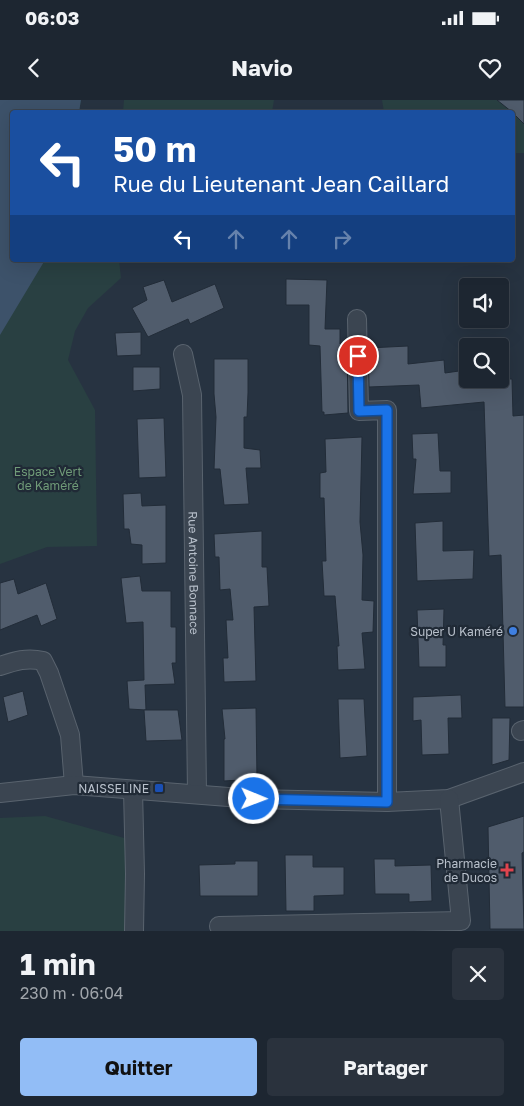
<!DOCTYPE html>
<html lang="fr">
<meta charset="utf-8">
<style>
:root{--surface:#1d2631;--page:#2a323d;--text:#f1f3f6;--muted:#a0a5ab;--line:#3b434d;--accent:#92bdf6}
body{margin:0;font-family:"Golos Text",sans-serif;background:var(--page);color:var(--text);height:100vh;display:flex;flex-direction:column;font-size:19px;white-space:nowrap}
*{box-sizing:border-box;margin:0}
p{font-size:16px;color:var(--muted)}
.icon{flex:none;width:28px;height:28px;fill:none;stroke:currentColor;stroke-width:2;stroke-linecap:round;stroke-linejoin:round}
.map{position:relative;height:831px;overflow:hidden}
.side{display:flex;flex-direction:column;background:var(--surface);flex:1}
.side>*{flex:none}
.banner{position:absolute;left:10px;top:10px;width:505px;height:152px;border-radius:5px;box-shadow:0 5px 20px #0002,0 0 0 1px var(--line);background:#1a4fa0;color:#fff;overflow:hidden}
.buttons{position:absolute;left:459px;top:178px;display:grid;gap:10px}
.buttons a{display:grid;place-items:center;width:50px;height:50px;border-radius:5px;background:var(--surface);box-shadow:0 5px 20px #0002,0 0 0 1px var(--line);font-size:25px}
.pin{position:absolute;display:grid;place-items:center;width:42px;height:42px;color:#fff;margin:-21px;border:2px solid #fff;border-radius:50%;box-shadow:0 1px 5px #0007}
.me{position:absolute;width:55px;margin:-28px;rotate:91deg;stroke-linejoin:round;filter:drop-shadow(0 0 4px #0008)}
.turn{display:flex;align-items:center;gap:18px;height:105px;padding:0 20px;font-size:22px}
.turn .icon{width:65px;height:65px;stroke-width:2.5}
.turn b{display:block;font-size:35px;line-height:42px}
.lanes{display:flex;align-items:center;height:48px;padding:0 20px;background:#0003;justify-content:center;gap:25px;direction:ltr}
.lanes .off{opacity:.35}
.round{display:grid;place-items:center;flex:none;width:52px;height:52px;border-radius:5px;background:var(--page)}
.summary{display:flex;align-items:center;justify-content:space-between;height:85px;padding:0 20px}
h1{font-size:30px;font-weight:700;line-height:38px}
.button{display:flex;gap:10px;margin-top:auto;padding:10px 20px}
.button a{flex:1;height:58px;border-radius:5px;background:var(--accent);color:#111;font-size:20px;font-weight:700;line-height:58px;text-align:center}
.button a+a{background:var(--page);color:var(--text)}
.status{display:flex;justify-content:space-between;align-items:center;height:35px;padding:0 25px;background:var(--surface);direction:ltr}
.status svg{height:14px;fill:currentColor}
header{display:flex;justify-content:space-between;align-items:center;height:65px;padding:0 20px;background:var(--surface);font-size:22px;font-weight:700}
.map>svg:first-child{display:block}
.green{fill:#294042}
.water{fill:#3d526a}
.building{fill:#505c6c;stroke:#222c38}
.lines{fill:none;stroke-linecap:round;stroke-linejoin:round}
.minor-casing{stroke:#59636e;stroke-width:20}
.minor{stroke:#3b4551;stroke-width:18}
.route-casing{stroke:#114b97;stroke-width:12}
.route{stroke:#1a73e8;stroke-width:9}
.shop-dot{fill:#3f7fe0;stroke:#202a36;stroke-width:2}
.transit-dot{fill:#1a4fb4;stroke:#202a36;stroke-width:2}
.health-dot{fill:#e0444e;stroke:#202a36;stroke-width:2}
.labels{text-anchor:middle;dominant-baseline:central;stroke-width:4.5;stroke-linejoin:round;paint-order:stroke}
.park-label{font-size:12px;fill:#709b78;stroke:#202a36}
.street-label{font-size:12px;fill:#b8c0cb;stroke:#202a36}
.poi-label{font-size:12px;fill:#b8c0cb;stroke:#202a36;text-anchor:end}
</style>
<div class="status"><b>06:03</b><svg viewBox="0 0 49 12"><path d="M0 12V9h3v3zM5 12V6h3v6zM10 12V3h3v9zM15 12V0h3v12zM26 1h20v11H26zM47 4h2v5h-2z"/></svg></div>
<header><svg class="icon" aria-label="back" viewBox="0 0 24 24"><path d="M15 5l-7 7 7 7"/></svg>Navio<svg class="icon" aria-label="heart" viewBox="0 0 24 24"><path d="M12 20l-8-8c-3-5 5-10 8-4 3-6 11-1 8 4z"/></svg></header>
<div class="map">
<svg width="524" height="831" viewBox="0 0 524 831">
<rect width="100%" height="100%" fill="#273341"/>
<g class="green">
<path d="M0,0H81L79,12H12V160H119L121,178L88,208L75,231L68,260L95,310L97,446L47,447L0,464Z"/>
<path d="M124,0H274L272,12H123Z"/>
<path d="M382,0H524V53H513L512,12H384Z"/>
<path d="M45,716L142,743L140,831H0V718Z"/>
</g>
<path class="water" d="M0,0H81L79,12H12V160H45L0,235Z"/>
<g class="building">
<path d="M497,0H524V24L512,12Z"/>
<path d="M286,179L327,180L325,229H340V244H347L348,313L324,315V312H322L320,246L309,245V205H286Z"/>
<path d="M164,180L172,202L215,184L224,208L190,224L188,219L148,237L132,208L147,200L143,187Z"/>
<path d="M141,232V255L117,256L115,233Z"/>
<path d="M408,246V264L444,260L445,273L466,270L467,279H512L513,316L524,315V607H505L501,455L489,456L484,302L421,308L419,285L369,287L368,248Z"/>
<path d="M214,259H248V293L247,317H244V348L260,350L261,368H246L249,404L224,405L220,369H214L216,317L214,294Z"/>
<path d="M133,267H160V289L133,291Z"/>
<path d="M164,318L166,377L139,378L137,319Z"/>
<path d="M438,333L440,371H451V393L413,394L416,359H413L412,334Z"/>
<path d="M362,337L360,422L363,455L362,500L374,501L373,532L362,533L365,569L338,570L337,546H339L335,496H324L322,461H326L324,398H320V373L326,372L325,339Z"/>
<path d="M141,393L142,406L166,405V463L142,464V445L131,444L129,429H124L123,394Z"/>
<path d="M443,421V451L474,450L473,479L417,481L415,423Z"/>
<path d="M262,431V467H267L269,506L254,507L256,581L224,582L223,558H228L226,520H233L230,489L220,490L219,457H215L214,434Z"/>
<path d="M140,476L142,491H171V527H176V563H172L175,584L145,585L146,610L129,609L127,581L144,580L143,522L126,523L121,478Z"/>
<path d="M14,479L18,494L46,483L57,519L41,526L37,515L0,530V483Z"/>
<path d="M444,509L443,545H446V567H419L417,510Z"/>
<path d="M23,591L28,615L8,622L3,597Z"/>
<path d="M461,595L462,618H448L449,654L422,655L421,620L413,621V597Z"/>
<path d="M338,599H364L367,656L340,658Z"/>
<path d="M256,608L257,679L224,681V639H225L222,609Z"/>
<path d="M144,610H178L182,640L146,641Z"/>
<path d="M492,618H510L509,660L492,665Z"/>
<path d="M524,716V752L522,753L524,829H490L488,727Z"/>
<path d="M285,755H313V767H344V795L314,796V811H286Z"/>
<path d="M374,759H395V766L431,765L432,801L409,802V794H375Z"/>
<path d="M235,761H258V796H200L199,765L235,764Z"/>
</g>
<g class="lines">
<defs>
<g id="minor">
<path d="M357,219L359,311L387,310V702"/>
<path id="s1" d="M183,254L192,295L197,694"/>
<path d="M0,566C15,561 27,557 43,561L49,573L70,635L74,685"/>
<path d="M521,631L524,630"/>
<path d="M133,690L135,774L134,831"/>
<path d="M0,693L74,685L254,699L387,702L449,699L524,672"/>
<path d="M219,826L461,821L449,699"/>
</g>
</defs>
<use href="#minor" class="minor-casing"/>
<use href="#minor" class="minor"/>
</g>
<g class="lines">
<defs>
<path id="route" d="M254,699L387,702V310L359,311L358,256"/>
</defs>
<use href="#route" class="route-casing"/>
<use href="#route" class="route"/>
</g>
<circle class="shop-dot" cx="513" cy="531" r="5"/>
<rect class="transit-dot" x="154" y="683" width="10" height="10" rx="2.5"/>
<path class="health-dot" d="M504.5 762.5h5v5h5v5h-5v5h-5v-5h-5v-5h5z"/>
<g class="labels">
<g class="park-label">
<text x="48" y="371">Espace Vert<tspan x="48" dy="14">de Kaméré</tspan></text>
</g>
<g class="street-label">
<text stroke="none"><textPath href="#s1" startOffset="220">Rue Antoine Bonnace</textPath></text>
</g>
<g class="poi-label">
<text x="503" y="531">Super U Kaméré</text>
<text x="149" y="688">NAISSELINE</text>
<text x="497" y="763">Pharmacie<tspan x="497" dy="14">de Ducos</tspan></text>
</g>
</g>
</svg>
<div class="buttons">
<a><svg class="icon" aria-label="sound" viewBox="0 0 24 24"><path d="M4 9h4l5-4v14l-5-4H4zM17 9q2 3 0 6"/></svg></a>
<a><svg class="icon" aria-label="search" viewBox="0 0 24 24"><circle cx="10" cy="10" r="6"/><path d="M15 15l6 6"/></svg></a>
</div>
<div class="pin" style="left:358px;top:256px;background:#d93025"><svg class="icon" aria-label="arrive" viewBox="0 0 24 24"><path d="M6 21V4h12l-3 4 3 4H6"/></svg></div>
<svg class="me" style="left:254px;top:699px" viewBox="-20 -20 40 40"><circle r="17" fill="#1a73e8" stroke="#fff" stroke-width="3"/><path d="M0-11L8 9 0 5-8 9z" fill="#fff"/></svg>
<div class="banner">
<div class="turn"><svg class="icon" aria-label="left" viewBox="0 0 24 24"><path d="M17 20v-9H6M10 6l-5 5 5 5"/></svg><div><b>50 m</b>Rue du Lieutenant Jean Caillard</div></div>
<div class="lanes"><svg class="icon" aria-label="left" viewBox="0 0 24 24"><path d="M17 20v-9H6M10 6l-5 5 5 5"/></svg><svg class="icon off" aria-label="ahead" viewBox="0 0 24 24"><path d="M12 20V5M6 11l6-6 6 6"/></svg><svg class="icon off" aria-label="ahead" viewBox="0 0 24 24"><path d="M12 20V5M6 11l6-6 6 6"/></svg><svg class="icon off" aria-label="right" viewBox="0 0 24 24"><path d="M7 20v-9h11M14 6l5 5-5 5"/></svg></div>
</div>
</div>
<section class="side">
<div class="summary"><div><h1>1 min</h1><p>230 m · 06:04</p></div><a class="round"><svg class="icon" aria-label="close" viewBox="0 0 24 24"><path d="M6 6l12 12M18 6L6 18"/></svg></a></div>
<div class="button"><a>Quitter</a><a>Partager</a></div>
</section>
